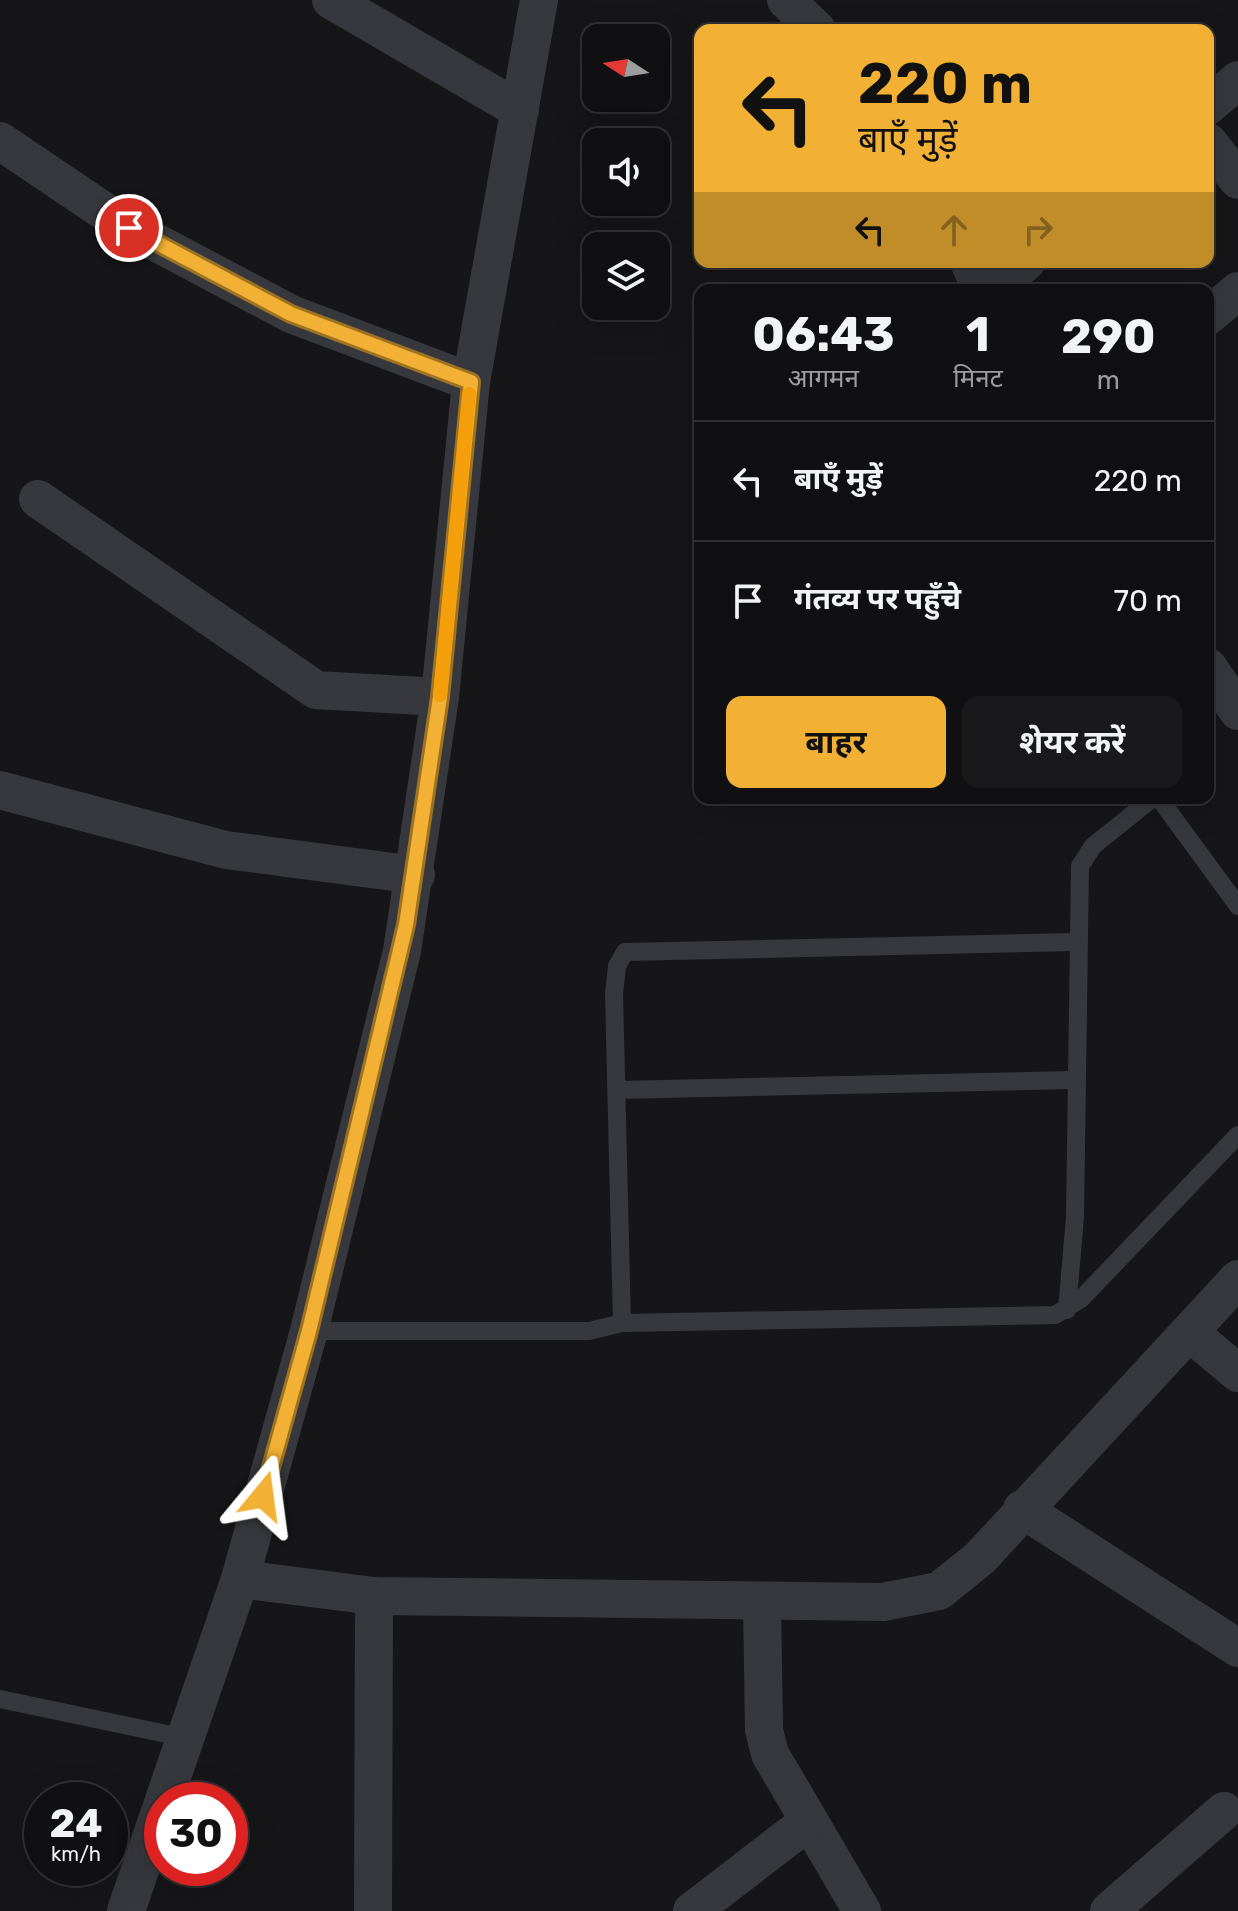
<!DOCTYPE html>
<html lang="hi">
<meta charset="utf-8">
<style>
:root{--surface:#101012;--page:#19191b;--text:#f1f3f6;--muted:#9c9d9f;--line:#303032;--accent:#f2b134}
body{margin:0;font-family:Rubik,"Noto Sans Devanagari",sans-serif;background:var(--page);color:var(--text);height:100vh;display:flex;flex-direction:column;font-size:30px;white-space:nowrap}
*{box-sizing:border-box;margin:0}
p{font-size:26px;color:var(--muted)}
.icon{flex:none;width:44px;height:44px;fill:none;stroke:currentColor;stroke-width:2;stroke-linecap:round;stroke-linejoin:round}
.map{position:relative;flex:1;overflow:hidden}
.panel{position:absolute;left:694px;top:284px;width:520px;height:520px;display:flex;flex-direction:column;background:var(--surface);border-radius:16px;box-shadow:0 8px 32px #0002,0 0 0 2px var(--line)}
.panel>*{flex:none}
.guide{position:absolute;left:694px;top:24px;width:520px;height:244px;border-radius:16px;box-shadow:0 8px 32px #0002,0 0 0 2px var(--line);background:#f2b134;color:#111;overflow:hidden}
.needle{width:52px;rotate:282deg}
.controls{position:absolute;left:582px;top:24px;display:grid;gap:16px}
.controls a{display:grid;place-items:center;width:88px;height:88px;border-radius:16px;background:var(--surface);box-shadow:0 8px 32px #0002,0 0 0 2px var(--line);font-size:40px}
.speed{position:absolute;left:24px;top:1782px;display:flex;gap:16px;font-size:40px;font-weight:700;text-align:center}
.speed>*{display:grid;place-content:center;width:104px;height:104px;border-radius:50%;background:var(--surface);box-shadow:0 8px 32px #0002,0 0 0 2px var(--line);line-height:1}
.speed small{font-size:20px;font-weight:400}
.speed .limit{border:12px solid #d22;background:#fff;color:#111}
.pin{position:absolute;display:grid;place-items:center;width:68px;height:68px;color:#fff;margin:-34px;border:4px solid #fff;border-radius:50%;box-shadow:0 2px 8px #0007}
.me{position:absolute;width:88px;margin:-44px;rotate:16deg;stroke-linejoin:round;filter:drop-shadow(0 0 6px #0008)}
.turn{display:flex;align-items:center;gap:28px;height:168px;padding:0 32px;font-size:36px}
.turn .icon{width:104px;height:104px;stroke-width:2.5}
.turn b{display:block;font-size:56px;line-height:68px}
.lanes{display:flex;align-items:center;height:76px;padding:0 32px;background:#0003;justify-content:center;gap:40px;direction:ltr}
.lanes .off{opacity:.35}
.eta{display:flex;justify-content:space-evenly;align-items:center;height:136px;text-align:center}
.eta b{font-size:48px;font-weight:700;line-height:56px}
.cta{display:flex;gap:16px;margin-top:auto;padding:16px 32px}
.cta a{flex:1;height:92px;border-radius:16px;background:var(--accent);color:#111;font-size:32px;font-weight:700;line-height:92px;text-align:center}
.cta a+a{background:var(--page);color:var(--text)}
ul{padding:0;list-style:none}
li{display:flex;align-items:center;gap:24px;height:120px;padding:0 32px;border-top:2px solid var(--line)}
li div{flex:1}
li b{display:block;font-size:30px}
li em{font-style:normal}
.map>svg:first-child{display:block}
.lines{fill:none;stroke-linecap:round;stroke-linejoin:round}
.service{stroke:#37383d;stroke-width:18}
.minor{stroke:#37383d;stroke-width:38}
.route-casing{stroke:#9d7322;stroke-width:20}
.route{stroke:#f2b134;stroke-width:14}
.slow{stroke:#f59e0b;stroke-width:14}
</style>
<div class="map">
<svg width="1238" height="1911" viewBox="0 0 1238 1911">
<rect width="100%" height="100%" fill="#161618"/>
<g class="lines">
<g class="service">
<path d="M1159,798L1238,906"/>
<path d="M617,1090L1075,1080"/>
<path d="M1067,1310L1075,1217L1080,866L1093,846L1153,798"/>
<path d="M622,1323L614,994L617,966L625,952L1076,942"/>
<path d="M309,1331H589L622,1323L1055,1315L1081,1299L1238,1135"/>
<path d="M0,1699L186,1738"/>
</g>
<g class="minor">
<path d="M331,0L520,110"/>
<path d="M786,0L817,30"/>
<path d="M1208,106L1238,80"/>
<path d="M0,141L129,228L291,314L471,382"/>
<path d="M1208,142L1238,180"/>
<path d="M969,262L982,290"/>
<path d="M993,290L1026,262"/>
<path d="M1208,316L1238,291"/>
<path d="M38,499L316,690L440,697"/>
<path d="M1208,667L1238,711"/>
<path d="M0,790L226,850L416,875"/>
<path d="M1189,1332L1238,1373"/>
<path d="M1022,1509L1238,1648"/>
<path d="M240,1579L374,1596L883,1602L939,1591L980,1558L1238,1279"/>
<path d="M762,1602L764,1730L770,1754L862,1911"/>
<path d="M164,1800L240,1579L309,1331L402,951L440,697L471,382L539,0"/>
<path d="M126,1911L162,1806"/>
<path d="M373,1911L374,1596"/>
<path d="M692,1911L808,1822"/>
<path d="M1109,1911L1224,1811"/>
</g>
</g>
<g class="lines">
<defs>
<path id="route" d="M129,228L291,314L471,382L440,697L406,925L309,1331L263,1496"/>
</defs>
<use href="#route" class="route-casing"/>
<use href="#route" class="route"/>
<path class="slow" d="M440,695L469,394"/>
</g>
</svg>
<div class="controls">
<a><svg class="needle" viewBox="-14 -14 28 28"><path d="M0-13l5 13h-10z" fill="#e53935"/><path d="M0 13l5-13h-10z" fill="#9c9d9f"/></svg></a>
<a><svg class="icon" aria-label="sound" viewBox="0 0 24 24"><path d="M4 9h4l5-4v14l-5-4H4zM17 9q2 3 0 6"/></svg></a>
<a><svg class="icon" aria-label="layers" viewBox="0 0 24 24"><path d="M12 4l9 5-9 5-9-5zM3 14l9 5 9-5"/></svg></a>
</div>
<div class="speed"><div>24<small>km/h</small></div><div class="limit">30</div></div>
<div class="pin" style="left:129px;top:228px;background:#d93025"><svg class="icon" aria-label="arrive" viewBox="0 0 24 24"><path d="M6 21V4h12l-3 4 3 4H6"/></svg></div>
<svg class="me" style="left:263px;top:1496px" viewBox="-20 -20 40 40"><path d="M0-17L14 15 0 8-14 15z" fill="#f2b134" stroke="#fff" stroke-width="4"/></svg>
<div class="guide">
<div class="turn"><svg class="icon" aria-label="left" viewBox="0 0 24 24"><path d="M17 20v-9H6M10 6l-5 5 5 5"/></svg><div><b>220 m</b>बाएँ मुड़ें</div></div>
<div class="lanes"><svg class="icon" aria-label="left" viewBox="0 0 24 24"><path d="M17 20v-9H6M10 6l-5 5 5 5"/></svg><svg class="icon off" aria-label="ahead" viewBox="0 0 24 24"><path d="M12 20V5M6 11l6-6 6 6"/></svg><svg class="icon off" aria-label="right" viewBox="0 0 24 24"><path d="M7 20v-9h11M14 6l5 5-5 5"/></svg></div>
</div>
<section class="panel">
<div class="eta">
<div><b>06:43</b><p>आगमन</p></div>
<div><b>1</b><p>मिनट</p></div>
<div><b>290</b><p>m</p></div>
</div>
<ul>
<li><svg class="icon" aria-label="left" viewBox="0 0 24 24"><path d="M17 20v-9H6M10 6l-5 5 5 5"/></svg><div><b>बाएँ मुड़ें</b></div><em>220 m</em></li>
<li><svg class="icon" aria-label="arrive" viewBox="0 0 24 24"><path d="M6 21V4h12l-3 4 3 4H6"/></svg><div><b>गंतव्य पर पहुँचे</b></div><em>70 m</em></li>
</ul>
<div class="cta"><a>बाहर</a><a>शेयर करें</a></div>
</section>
</div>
